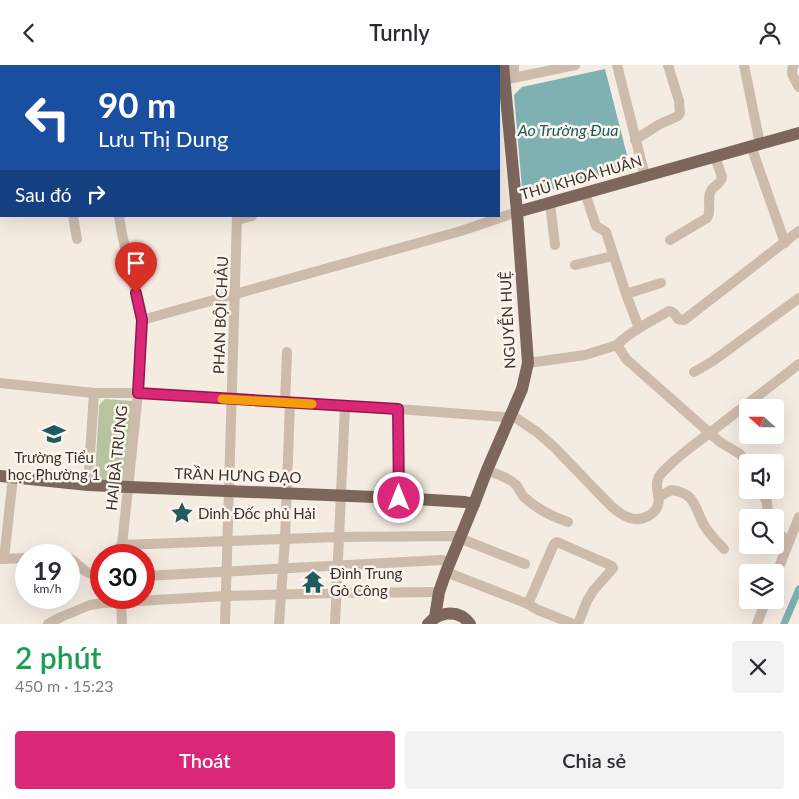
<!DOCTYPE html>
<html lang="vi">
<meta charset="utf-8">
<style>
:root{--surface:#fff;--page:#f2f2f3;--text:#2b2b33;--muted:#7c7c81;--accent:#db2777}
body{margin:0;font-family:Lato,sans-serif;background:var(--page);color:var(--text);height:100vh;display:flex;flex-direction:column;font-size:19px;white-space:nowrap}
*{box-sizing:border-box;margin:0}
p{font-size:16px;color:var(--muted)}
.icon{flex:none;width:28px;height:28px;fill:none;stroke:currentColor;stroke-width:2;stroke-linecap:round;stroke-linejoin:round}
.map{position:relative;height:559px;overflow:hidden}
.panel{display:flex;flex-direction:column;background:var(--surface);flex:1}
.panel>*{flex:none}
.guide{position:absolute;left:0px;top:0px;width:500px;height:152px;box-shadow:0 5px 20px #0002;background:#1a4fa0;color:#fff;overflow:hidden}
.needle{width:32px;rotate:291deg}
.tools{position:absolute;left:739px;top:334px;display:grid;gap:10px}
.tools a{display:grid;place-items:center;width:45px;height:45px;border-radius:5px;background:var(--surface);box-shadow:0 5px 20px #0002;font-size:25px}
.speed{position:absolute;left:15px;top:479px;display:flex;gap:10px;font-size:25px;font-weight:700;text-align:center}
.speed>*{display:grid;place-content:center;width:65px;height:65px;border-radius:50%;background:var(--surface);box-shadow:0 5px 20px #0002;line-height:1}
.speed small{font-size:12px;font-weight:400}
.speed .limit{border:8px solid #d22;background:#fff;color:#111}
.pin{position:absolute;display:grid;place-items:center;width:42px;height:42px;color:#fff;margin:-51px -21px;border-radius:50% 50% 50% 0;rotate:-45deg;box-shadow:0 0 5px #0007}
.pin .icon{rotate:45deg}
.me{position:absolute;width:55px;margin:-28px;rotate:0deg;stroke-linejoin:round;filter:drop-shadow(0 0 4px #0008)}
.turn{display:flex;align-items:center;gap:18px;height:105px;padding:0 15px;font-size:22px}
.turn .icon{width:65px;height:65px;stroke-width:2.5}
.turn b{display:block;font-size:35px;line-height:42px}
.then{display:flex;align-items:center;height:48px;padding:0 15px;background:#0003;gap:10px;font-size:19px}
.round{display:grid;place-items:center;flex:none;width:52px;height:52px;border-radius:5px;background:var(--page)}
.head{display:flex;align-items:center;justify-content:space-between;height:85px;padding:0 15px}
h1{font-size:30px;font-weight:600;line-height:38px;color:#1e9e55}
.button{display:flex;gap:10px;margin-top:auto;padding:10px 15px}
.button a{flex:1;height:58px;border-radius:5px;background:var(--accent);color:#fff;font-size:20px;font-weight:600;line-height:58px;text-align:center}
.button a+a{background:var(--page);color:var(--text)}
header{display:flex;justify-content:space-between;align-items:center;height:65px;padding:0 15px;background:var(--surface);font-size:22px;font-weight:600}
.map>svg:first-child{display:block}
.green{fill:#b8c4a0}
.water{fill:#7fb0b2}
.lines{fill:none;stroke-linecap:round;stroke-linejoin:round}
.canal{stroke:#7fb0b2;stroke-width:7}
.minor{stroke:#cdbbac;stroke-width:10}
.major{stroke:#7d675c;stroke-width:12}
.route-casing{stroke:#8e194d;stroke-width:12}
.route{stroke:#db2777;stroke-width:9}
.slow{stroke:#f59e0b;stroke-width:9}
.labels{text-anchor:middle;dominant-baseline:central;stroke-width:5;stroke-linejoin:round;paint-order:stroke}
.street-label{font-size:15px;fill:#3b302b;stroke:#fbf5ee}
.poi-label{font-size:15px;fill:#3b302b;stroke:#fbf5ee;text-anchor:start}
.water-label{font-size:16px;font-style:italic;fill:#1f5a5e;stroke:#fbf5ee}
</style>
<header><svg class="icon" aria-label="back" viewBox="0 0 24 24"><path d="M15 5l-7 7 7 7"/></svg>Turnly<svg class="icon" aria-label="person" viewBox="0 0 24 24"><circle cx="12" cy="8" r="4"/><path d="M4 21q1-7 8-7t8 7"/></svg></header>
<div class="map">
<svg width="799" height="559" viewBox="0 0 799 559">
<rect width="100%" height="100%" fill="#f4ebe1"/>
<path class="green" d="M105,334L132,336L137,343L129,416L99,417L95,412L99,340Z"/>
<path class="water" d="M605,4L630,102L529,131L522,123L514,30L522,22Z"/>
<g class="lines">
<path class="canal" d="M784,559L799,524"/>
<g class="minor">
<path d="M422,0V1"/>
<path d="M617,0L645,111"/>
<path d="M744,0L760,79"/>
<path d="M794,0C789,8 795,15 799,22"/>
<path d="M78,1L79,0"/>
<path d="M122,1V0"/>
<path d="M299,1L304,0"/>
<path d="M514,13V0"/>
<path d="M504,15L575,0"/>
<path d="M635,75L658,60L678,51L680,48L679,36L668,0"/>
<path d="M751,81L785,178"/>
<path d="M0,86H1"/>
<path d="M585,128L596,161L606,167L626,229L639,263"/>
<path d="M0,132H1"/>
<path d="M550,138L555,180"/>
<path d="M73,151L77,174"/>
<path d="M119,151L122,169L142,255L138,328L121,490"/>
<path d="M237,155L252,151"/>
<path d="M670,175L707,153C712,145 707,137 710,128C712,120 721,120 722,112L715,92"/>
<path d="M575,200L613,191"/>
<path d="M626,229L661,218"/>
<path d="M142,255L461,166L517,147"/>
<path d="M528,298L585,290L617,280"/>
<path d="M694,307L713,296L799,233"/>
<path d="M0,318L94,328H138L398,344L516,353L537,367L554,382L610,440C621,450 635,460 650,450C669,437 649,423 661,409C675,393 694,380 711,367C740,344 770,322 799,299"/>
<path d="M285,338L287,287"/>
<path d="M398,344L399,433"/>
<path d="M748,399L740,389L720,377L626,294L617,280C632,265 652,256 669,246C674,247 676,250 678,254L684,255L799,166"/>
<path d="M487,405C496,409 508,412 515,419C519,422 520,428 524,432C536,443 553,452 568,457"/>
<path d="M88,420L94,328"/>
<path d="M761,425L767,437L768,452"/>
<path d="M659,432L671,425C696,428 694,442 704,460C709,469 717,476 724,484"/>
<path d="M775,464L788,477"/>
<path d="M121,480L339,472L454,471L525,499"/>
<path d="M69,493C84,502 82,509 101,511"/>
<path d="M0,494L26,493"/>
<path d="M4,494L13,412"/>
<path d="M446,507L528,539L538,545L573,559"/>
<path d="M144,511L442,495L450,497"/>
<path d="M775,512L799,452"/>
<path d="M121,532L122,559"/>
<path d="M528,539L554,479L557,477L612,501L613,503L593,526L587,536L578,559"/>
<path d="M48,559L61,552L90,540L103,538L225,531L337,528L439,527"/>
<path d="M225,559L237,151"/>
<path d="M279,559L285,474L290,338"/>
<path d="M335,559L345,341"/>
<path d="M757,559L766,535"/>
</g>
<g class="major">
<path d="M0,28H1"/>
<path d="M517,147L799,68"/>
<path d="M0,411L88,420L129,422L399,433L465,437L474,439"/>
<path d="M435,552L439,527L446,507L474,439L487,405L522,324L528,298L517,147L503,0"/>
<path d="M428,559C440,546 459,544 470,559"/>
</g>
</g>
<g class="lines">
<defs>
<path id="route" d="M136,228L142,255L138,328L398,344L399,433"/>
</defs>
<use href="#route" class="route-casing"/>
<use href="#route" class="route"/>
<path class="slow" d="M222,334L312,339"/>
</g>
<defs>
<symbol id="school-bare" viewBox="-9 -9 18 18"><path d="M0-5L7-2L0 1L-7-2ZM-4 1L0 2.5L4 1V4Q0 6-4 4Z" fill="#1f5a5e" stroke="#fbf5ee" stroke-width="2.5" paint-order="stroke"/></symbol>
<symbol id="sight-bare" viewBox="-9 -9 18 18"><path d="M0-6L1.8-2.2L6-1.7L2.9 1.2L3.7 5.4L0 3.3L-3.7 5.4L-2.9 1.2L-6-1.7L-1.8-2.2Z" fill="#1f5a5e" stroke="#fbf5ee" stroke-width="2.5" paint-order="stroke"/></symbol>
<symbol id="temple-bare" viewBox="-9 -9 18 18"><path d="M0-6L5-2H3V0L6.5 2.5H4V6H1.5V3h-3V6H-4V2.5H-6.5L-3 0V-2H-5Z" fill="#1f5a5e" stroke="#fbf5ee" stroke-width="2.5" paint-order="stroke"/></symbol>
</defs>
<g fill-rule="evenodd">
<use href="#school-bare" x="38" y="353" width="32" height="32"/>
<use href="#sight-bare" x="166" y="432" width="32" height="32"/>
<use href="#temple-bare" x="297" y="501" width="32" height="32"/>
</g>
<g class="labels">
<g class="street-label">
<text transform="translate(581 112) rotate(-16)">THỦ KHOA HUÂN</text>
<text transform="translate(220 250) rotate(-88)">PHAN BỘI CHÂU</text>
<text transform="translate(507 255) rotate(-93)">NGUYỄN HUỆ</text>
<text transform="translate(116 393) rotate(-84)">HAI BÀ TRƯNG</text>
<text transform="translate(238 410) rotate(2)">TRẦN HƯNG ĐẠO</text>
</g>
<g class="poi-label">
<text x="54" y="392" text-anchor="middle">Trường Tiểu<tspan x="54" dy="17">học Phường 1</tspan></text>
<text x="198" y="448">Dinh Đốc phủ Hải</text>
<text x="330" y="508">Đình Trung<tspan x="330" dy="17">Gò Công</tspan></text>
</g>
<g class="water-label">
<text x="568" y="64">Ao Trường Đua</text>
</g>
</g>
</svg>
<div class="tools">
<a><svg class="needle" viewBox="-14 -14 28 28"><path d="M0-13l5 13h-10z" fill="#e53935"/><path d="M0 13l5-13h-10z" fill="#7c7c81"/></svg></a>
<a><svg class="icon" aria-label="sound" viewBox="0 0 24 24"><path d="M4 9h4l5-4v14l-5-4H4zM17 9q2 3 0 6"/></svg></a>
<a><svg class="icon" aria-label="search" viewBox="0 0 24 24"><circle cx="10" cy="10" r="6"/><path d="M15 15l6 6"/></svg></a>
<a><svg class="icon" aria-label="layers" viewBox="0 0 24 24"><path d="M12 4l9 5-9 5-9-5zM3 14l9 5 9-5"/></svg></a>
</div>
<div class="speed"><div>19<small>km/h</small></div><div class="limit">30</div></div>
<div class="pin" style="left:136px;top:228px;background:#d93025"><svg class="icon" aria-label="arrive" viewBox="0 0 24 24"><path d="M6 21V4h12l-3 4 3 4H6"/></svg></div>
<svg class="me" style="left:399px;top:433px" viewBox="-20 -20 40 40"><circle r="17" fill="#db2777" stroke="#fff" stroke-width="3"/><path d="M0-11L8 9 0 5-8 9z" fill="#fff"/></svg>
<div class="guide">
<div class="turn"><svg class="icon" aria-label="left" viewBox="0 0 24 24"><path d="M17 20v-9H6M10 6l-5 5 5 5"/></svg><div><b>90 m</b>Lưu Thị Dung</div></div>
<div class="then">Sau đó<svg class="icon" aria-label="right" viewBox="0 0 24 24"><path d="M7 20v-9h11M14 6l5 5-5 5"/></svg></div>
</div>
</div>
<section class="panel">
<div class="head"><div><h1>2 phút</h1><p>450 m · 15:23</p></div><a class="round"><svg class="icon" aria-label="close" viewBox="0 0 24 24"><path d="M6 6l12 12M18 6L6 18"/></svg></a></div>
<div class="button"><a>Thoát</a><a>Chia sẻ</a></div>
</section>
